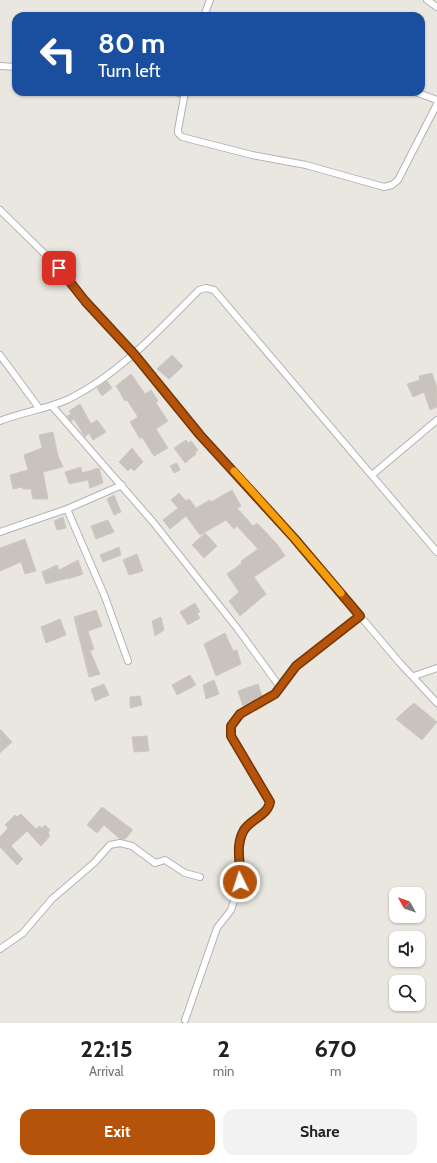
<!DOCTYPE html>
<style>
:root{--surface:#fff;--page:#f2f2f2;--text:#202124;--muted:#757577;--accent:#b45309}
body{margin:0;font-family:Cabin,sans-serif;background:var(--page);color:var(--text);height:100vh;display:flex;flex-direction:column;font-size:15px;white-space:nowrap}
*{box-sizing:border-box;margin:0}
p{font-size:13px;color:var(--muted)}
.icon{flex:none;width:22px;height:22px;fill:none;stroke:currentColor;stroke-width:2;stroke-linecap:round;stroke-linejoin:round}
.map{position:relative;height:1023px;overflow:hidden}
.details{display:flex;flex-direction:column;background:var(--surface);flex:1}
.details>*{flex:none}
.banner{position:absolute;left:12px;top:12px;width:413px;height:84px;border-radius:12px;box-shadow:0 1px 3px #0004;background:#1a4fa0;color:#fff;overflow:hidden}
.needle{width:26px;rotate:310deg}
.tools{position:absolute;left:389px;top:887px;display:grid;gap:8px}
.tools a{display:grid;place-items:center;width:36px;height:36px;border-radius:8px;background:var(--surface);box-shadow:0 1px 3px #0004;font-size:20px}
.pin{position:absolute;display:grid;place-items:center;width:34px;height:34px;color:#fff;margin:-17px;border-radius:8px;box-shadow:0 2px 6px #0006}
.me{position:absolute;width:44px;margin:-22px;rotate:356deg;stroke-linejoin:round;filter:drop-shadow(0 0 3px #0008)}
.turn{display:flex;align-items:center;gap:14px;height:84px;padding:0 20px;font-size:18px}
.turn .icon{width:52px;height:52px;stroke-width:2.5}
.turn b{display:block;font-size:28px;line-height:34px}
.eta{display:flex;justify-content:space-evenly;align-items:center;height:68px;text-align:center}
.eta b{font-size:24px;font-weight:700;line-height:28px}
.primary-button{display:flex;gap:8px;margin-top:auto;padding:8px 20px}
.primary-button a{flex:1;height:46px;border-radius:12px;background:var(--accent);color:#fff;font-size:16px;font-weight:700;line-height:46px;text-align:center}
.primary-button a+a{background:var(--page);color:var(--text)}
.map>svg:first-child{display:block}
.building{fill:#c8c3be;stroke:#cec8bf}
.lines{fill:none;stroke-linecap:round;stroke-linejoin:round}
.minor-casing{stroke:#b0b3b7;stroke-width:8}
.minor{stroke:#fff;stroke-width:6}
.route-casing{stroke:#753606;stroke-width:10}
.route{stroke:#b45309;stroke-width:7}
.slow{stroke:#f59e0b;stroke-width:7}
</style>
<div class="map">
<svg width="437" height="1023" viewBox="0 0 437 1023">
<rect width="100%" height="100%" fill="#eae7e0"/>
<g class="building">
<path d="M172,355L183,366L169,379L157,369Z"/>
<path d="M432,373L437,388V407L430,410L424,392L413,397L407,384L420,380L419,376Z"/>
<path d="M131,374L145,394L151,390L158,401L156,403L168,421L156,429L168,448L154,456L142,437L140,439L130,422L138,417L127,400L125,401L116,386Z"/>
<path d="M107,381L112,388L102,396L97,388Z"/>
<path d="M80,404L91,424L97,420L106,432L93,440L89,433L85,437L74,419L71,421L67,416L71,414L69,411Z"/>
<path d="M53,432L58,456L63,467L43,472L48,499H33L31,489H23L22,487L13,489L10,475L28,470L24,455L42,448L39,435Z"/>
<path d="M186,440L188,443L191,441L198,450L195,452L196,454L185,463L174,448Z"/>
<path d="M132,448L143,462L134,471L131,468L128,471L119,462Z"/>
<path d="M177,463L180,470L174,473L170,466Z"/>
<path d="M81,467L82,473L99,468L103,483L90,488L88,480L69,484L65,472Z"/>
<path d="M232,490L241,506L237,508L253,526L257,523L277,544L285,556L254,577L266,594L240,616L229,601L239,592L227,574L242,563L241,561L258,549L237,526L234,529L226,520L200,535L186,516L170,529L163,520L178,508L171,500L179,493L186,501L189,499L196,508L210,500L211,502Z"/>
<path d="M114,495L121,512L114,515L107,499Z"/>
<path d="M63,517L66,528L57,530L54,521Z"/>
<path d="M108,520L114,532L96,539L91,526Z"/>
<path d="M205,533L217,546L204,558L192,545Z"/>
<path d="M25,539L36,571L25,574L21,562L0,571V548Z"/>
<path d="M119,547L121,555L103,562L100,555Z"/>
<path d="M137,554L143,571L129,575L123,560Z"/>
<path d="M78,560L83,574L68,579V578L46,584L42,572L57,565L59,570Z"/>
<path d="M195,603L200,612L197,613L200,618L188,625L180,612Z"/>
<path d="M96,610L102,626L88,631L94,649L90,651L100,674L89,677L74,617Z"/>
<path d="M161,617L164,630L155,636L152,621Z"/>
<path d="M60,619L66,635L46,643L41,627Z"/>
<path d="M225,633L233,651L237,650L241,664L216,676L204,644Z"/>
<path d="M190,675L196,685L177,695L172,685Z"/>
<path d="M214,680L219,694L206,699L203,685Z"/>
<path d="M104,684L109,695L95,701L91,689Z"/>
<path d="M258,684L262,696L243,706L238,691Z"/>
<path d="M140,696L142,705L130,708V697Z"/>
<path d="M414,703L437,722L422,740L396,719Z"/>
<path d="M0,729L12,742L0,753Z"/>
<path d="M147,736L149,751L134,752L132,737Z"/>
<path d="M102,807L133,830L125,839H120L104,825L97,833L87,825Z"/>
<path d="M21,814L36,829L39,826L42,828L45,825L50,830L48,833L50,836L41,846L27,831L11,846L23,859L17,865L0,847V837L8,828L5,825L15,815L17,817Z"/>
</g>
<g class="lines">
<defs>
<g id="minor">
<path d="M427,0L437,7"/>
<path d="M204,16L210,0"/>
<path d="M0,66L16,67"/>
<path d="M176,92L184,94"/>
<path d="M185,92L178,130V133L182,137L252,155L306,165L384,187L392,185L398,180L437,104"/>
<path d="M415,92L437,100"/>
<path d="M0,210L59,268L85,301L135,354L200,435L294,538L399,662L437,703"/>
<path d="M0,355L39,408"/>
<path d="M52,406L153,522L237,628L280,687"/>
<path d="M0,421C23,412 47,409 69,399C120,374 160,329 199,290L206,288L214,290L437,552"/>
<path d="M372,475L437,420"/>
<path d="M67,509L105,597L128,661"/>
<path d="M0,532L67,509L122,485"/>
<path d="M414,676L437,668"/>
<path d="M0,949L23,933L52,899L94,863L110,845L120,843L132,846L155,863L165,860L185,873L200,877"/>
<path d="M185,1020L217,928L231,910L240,882L241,874L238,857L243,831L249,824L268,809L270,802L231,736V726L240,714L275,694L296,666L360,616"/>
</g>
</defs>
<use href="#minor" class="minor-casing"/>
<use href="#minor" class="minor"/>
</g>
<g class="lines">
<defs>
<path id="route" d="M59,268L85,301L134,354L200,435L294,538L360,616L296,666L275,694L240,714L231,726V736L270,802C268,815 251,819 244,830C234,847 242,865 240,882"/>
</defs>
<use href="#route" class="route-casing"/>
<use href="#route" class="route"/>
<path class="slow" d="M234,471L294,538L341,593"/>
</g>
</svg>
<div class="tools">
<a><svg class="needle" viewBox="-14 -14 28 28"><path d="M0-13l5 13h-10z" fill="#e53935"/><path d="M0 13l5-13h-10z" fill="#757577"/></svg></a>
<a><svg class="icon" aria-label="sound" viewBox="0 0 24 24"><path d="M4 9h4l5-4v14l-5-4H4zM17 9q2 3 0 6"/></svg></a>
<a><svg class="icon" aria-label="search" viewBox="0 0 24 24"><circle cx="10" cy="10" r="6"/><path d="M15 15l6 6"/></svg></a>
</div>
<div class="pin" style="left:59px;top:268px;background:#d93025"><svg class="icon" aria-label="arrive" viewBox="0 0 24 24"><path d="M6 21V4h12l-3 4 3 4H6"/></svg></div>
<svg class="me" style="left:240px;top:882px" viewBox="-20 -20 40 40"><circle r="17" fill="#b45309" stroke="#fff" stroke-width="3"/><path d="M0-11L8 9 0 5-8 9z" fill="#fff"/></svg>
<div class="banner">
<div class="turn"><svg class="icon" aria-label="left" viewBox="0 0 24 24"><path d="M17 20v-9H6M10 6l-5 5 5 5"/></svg><div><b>80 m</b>Turn left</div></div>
</div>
</div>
<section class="details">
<div class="eta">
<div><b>22:15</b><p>Arrival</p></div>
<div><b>2</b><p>min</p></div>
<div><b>670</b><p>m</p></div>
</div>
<div class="primary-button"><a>Exit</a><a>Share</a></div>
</section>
